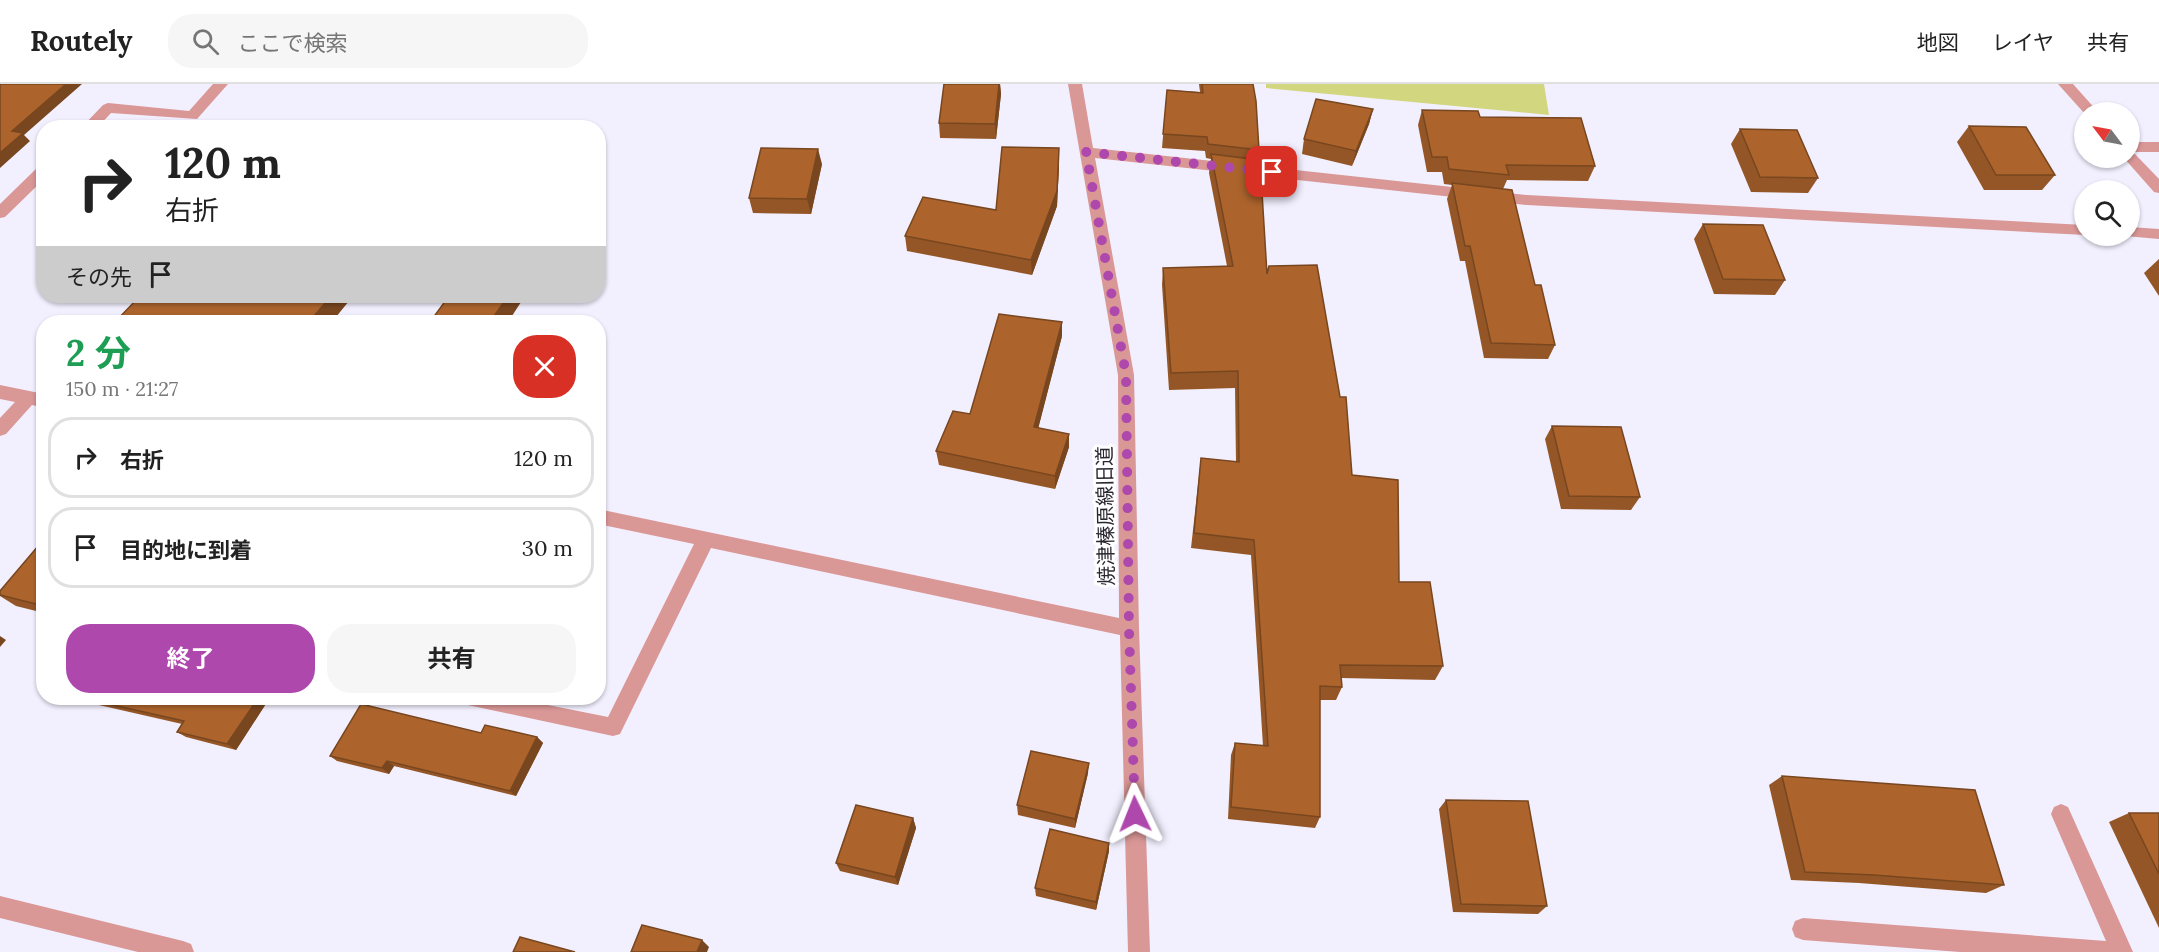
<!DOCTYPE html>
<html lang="ja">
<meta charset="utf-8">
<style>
:root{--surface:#fff;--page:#f6f6f6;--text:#222;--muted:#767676;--line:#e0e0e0;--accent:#ae48ac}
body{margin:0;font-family:Lora,"Noto Sans JP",serif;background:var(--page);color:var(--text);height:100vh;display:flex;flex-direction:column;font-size:22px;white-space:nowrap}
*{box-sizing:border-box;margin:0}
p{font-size:20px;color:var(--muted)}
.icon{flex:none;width:33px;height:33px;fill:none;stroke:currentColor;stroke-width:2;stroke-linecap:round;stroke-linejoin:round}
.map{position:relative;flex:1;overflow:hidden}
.side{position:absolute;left:36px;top:231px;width:570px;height:390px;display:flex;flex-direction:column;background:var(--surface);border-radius:24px;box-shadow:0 2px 4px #0004}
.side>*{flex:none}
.banner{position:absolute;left:36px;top:36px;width:570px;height:183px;border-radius:24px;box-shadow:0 2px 4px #0004;background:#fff;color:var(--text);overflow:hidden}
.needle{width:39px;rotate:302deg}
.buttons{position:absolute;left:2074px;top:18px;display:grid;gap:12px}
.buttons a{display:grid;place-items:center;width:66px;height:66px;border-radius:50%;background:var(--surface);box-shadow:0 2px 4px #0004;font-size:30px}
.pin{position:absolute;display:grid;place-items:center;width:51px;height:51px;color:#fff;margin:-26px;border-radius:12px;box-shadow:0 3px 9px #0006}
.me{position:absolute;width:66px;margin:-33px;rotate:358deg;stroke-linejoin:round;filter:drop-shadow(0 0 4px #0008)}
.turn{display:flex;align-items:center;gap:21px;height:126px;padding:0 30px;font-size:27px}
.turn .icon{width:78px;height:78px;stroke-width:2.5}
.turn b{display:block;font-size:42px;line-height:51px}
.then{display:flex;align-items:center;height:57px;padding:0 30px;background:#0003;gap:12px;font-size:22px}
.round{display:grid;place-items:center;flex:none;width:63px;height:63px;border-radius:24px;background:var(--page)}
.summary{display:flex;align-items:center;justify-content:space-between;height:102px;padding:0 30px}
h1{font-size:36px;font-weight:700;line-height:45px;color:#1e9e55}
.button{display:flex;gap:12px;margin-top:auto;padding:12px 30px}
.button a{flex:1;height:69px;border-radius:24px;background:var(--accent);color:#fff;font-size:24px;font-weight:700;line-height:69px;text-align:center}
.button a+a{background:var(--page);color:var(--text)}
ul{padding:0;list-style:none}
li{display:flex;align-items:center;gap:18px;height:81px;margin:0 12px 9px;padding:0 18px;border:3px solid var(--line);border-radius:24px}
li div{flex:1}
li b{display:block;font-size:22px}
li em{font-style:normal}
header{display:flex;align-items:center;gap:36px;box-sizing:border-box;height:84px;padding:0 30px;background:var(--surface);border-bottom:2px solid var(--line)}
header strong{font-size:28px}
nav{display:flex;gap:33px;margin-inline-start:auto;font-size:21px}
.search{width:420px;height:54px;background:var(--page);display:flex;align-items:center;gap:15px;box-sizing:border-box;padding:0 21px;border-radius:24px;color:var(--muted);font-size:22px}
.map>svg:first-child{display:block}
.green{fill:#d2d67f}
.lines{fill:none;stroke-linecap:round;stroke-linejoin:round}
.minor{fill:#d99796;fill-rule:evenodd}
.wall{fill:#945626}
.shaded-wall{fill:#78461f}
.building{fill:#ac642c;stroke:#78461f;stroke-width:1.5}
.route{stroke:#ae48ac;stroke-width:10;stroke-dasharray:0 18}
.labels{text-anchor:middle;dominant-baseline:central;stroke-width:6;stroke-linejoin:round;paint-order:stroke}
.street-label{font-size:20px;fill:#2a2731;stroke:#fff}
</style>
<header>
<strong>Routely</strong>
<div class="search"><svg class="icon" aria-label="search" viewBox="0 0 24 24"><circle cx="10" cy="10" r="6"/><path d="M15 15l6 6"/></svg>ここで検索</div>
<nav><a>地図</a><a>レイヤ</a><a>共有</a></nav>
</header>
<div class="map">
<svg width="2159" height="868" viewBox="0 0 2159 868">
<rect width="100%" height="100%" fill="#f2effe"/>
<path class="green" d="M1266,0H1544L1549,31L1266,4Z"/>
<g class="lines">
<g class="minor">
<path d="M213,0H228L197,35L111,29L97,44H81L103,21L108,19L189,27Z"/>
<path d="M1068,0H1082L1093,64L1527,111L2085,141V151L1527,121L1095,74L1134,291L1139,545L1150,868H1128L1120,551L711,464L620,650L613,652L463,620L460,614H513L608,633L694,460L598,440V425L1119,534L1118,291Z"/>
<path d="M2058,0H2073L2098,28L2085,30Z"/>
<path d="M2130,58H2159V68H2133L2159,95V109L2154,108L2124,74H2130Z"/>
<path d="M44,81V95L5,133L0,134V120L39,82Z"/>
<path d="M2130,143L2159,145V155L2125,152H2130Z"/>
<path d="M0,301L44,310V324L32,321L6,350L0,352V334L15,318L0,315Z"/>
<path d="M2061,720L2068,723L2133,868H1960L1803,856L1795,853L1792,845L1795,837L1803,834L2106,857L2051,730L2054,723Z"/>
<path d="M0,812L183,857L191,860L194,868H138L0,834Z"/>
</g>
</g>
<g class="wall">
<path d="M944,0H1000L1001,10L996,55L940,54L939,39Z"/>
<path d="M1199,0H1253L1259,66L1257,75L1267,190L1352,391L1399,498L1443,582L1435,596L1341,594L1342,603L1336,616H1320V733L1315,744L1228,735L1231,671L1235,659L1263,662L1251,471L1191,464L1201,374L1236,378L1235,304L1169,306L1162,201L1163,184L1227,182L1209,89L1211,75L1206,74L1205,67L1162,64L1167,6L1200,8Z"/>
<path d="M1373,25L1369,40L1352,82L1302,70L1304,55Z"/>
<path d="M1422,26L1480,33L1595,82L1588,97L1507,96L1503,105L1555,261L1548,275L1484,274L1465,177H1460L1447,115L1452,101L1444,100L1442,88H1427L1418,41Z"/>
<path d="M1969,42L2055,91L2042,106H1984L1957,58Z"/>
<path d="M1740,45L1818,94L1808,109L1751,108L1731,60Z"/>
<path d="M1059,64V80L1057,122L1032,191L907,167L905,152L996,126Z"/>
<path d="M822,80L811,130L753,129L749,114Z"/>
<path d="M1703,140L1785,196L1775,211L1714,210L1694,155Z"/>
<path d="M2159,175V212L2144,189Z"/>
<path d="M1062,252L1038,344L1069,363L1055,405L939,381L936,367L970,330Z"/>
<path d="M1552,342L1640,413L1631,426L1561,425L1545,355Z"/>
<path d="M44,455V529L16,522L0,512V507Z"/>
<path d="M73,614H268L269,615L236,666L186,653L177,648L182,640L77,616Z"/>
<path d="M481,649L537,653L543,659L516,712L394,682L389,690L337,677L330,672Z"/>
<path d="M1088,689L1075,744L1018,731L1017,721Z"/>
<path d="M1782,692L2004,801L1986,809L1859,799L1791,796L1769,701Z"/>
<path d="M1446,716L1547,822L1538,830L1453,828L1439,725Z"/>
<path d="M2129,729H2159V844L2109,738Z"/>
<path d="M913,734L916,744L898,801L840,787L836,779Z"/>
<path d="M1109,759V767L1096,826L1036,812L1035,804Z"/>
</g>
<g class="shaded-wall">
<path d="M66,0H82L24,51L30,57L0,84V69L12,47Z"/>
<path d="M999,0H1000L1001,10L996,55L995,40Z"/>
<path d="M1373,25L1369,40L1352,82L1356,67Z"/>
<path d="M1059,64V80L1057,122L1032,191L1031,176Z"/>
<path d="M818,65L822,80L811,130L807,115Z"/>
<path d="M331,212H353L332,238H309Z"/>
<path d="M508,212H525L508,238H490Z"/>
<path d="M1062,238V252L1035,357L1034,343Z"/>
<path d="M1069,350V363L1055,405V392Z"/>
<path d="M601,445L606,454L598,469V450Z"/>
<path d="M0,552L6,556L0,563Z"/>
<path d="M258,614H268L269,615L236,666L227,660Z"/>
<path d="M537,653L543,659L516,712L510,707Z"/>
<path d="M387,677L394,682L389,690L382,684Z"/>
<path d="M1089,679L1088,689L1075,744V735Z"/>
<path d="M913,734L916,744L898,801L895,793Z"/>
<path d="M1109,759V767L1096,826V818Z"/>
<path d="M702,856L709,863L707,868H697Z"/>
</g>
<g class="building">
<path d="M0,0H66L12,47L23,49L0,69Z"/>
<path d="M944,0H999L995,40L939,39Z"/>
<path d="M1202,0H1253L1256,17L1259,66L1208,60L1207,53L1163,50L1167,6L1203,9Z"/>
<path d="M1316,15L1373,25L1356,67L1304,55Z"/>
<path d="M1422,26L1478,27L1480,33L1581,34L1595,82L1506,81L1509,91L1449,85L1447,73H1432Z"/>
<path d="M1969,42L2026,43L2055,91H1996Z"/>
<path d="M1740,45L1797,46L1818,94L1760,93Z"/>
<path d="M1002,63L1059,64L1057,107L1031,176L905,152L923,113L996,126Z"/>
<path d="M761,64L818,65L807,115L749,114Z"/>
<path d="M1211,70L1260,76L1267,190L1269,182L1317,181L1340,313H1346L1352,391L1398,396L1399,498H1430L1443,582L1340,581L1342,603L1320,602V733L1231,723L1235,659L1268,662L1254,456L1194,449L1201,374L1239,378L1238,287L1171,289L1163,184L1233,182Z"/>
<path d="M1452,99L1512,106L1535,201H1541L1555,261L1491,259L1470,162H1465Z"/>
<path d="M1703,140L1763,141L1785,196L1723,195Z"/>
<path d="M140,212H331L309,238H115Z"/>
<path d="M449,212H508L490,238H430Z"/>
<path d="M999,230L1062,238L1034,343L1069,350L1055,392L936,367L953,327L970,330Z"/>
<path d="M1552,342L1621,343L1640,413L1569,412Z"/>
<path d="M44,455V522L0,511V507Z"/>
<path d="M82,614H258L227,660L177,648L184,637Z"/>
<path d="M361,620L481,649L485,641L537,653L510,707L387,677L382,684L330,672Z"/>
<path d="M1031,667L1089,679L1075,735L1017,721Z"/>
<path d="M1782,692L1975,706L2004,801L1874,791L1805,788Z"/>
<path d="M1446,716L1528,717L1547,822L1461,820Z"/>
<path d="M856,721L913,734L895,793L836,779Z"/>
<path d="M2129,729H2159V790Z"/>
<path d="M1050,745L1109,759L1096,818L1035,804Z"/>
<path d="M642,841L702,856L697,868H631Z"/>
<path d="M520,853L575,868H513Z"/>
</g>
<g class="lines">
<path class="route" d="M1135,730L1129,545L1126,291L1086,68L1272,88"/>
</g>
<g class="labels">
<g class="street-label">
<text transform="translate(1105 432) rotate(-91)">焼津榛原線旧道</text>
</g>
</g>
</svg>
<div class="buttons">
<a><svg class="needle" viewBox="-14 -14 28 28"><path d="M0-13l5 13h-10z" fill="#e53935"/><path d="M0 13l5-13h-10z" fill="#767676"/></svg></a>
<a><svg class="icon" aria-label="search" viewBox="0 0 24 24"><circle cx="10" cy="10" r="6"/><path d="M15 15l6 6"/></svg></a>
</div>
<div class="pin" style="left:1272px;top:88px;background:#d93025"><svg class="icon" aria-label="arrive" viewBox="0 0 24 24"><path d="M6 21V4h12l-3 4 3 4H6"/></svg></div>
<svg class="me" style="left:1135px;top:730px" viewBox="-20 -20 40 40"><path d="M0-17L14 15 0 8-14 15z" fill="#ae48ac" stroke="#fff" stroke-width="4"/></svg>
<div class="banner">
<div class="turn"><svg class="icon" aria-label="right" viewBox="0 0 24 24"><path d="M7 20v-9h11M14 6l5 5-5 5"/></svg><div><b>120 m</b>右折</div></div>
<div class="then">その先<svg class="icon" aria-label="arrive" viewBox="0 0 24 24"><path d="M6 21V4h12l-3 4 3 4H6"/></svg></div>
</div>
<section class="side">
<div class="summary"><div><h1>2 分</h1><p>150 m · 21:27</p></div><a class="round" style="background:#d93025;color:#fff"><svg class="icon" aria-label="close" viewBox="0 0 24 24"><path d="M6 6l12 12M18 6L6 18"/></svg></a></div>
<ul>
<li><svg class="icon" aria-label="right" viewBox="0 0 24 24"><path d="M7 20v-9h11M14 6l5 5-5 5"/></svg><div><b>右折</b></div><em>120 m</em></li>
<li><svg class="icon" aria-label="arrive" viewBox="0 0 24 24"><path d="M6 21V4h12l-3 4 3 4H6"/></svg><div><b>目的地に到着</b></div><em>30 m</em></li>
</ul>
<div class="button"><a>終了</a><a>共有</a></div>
</section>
</div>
